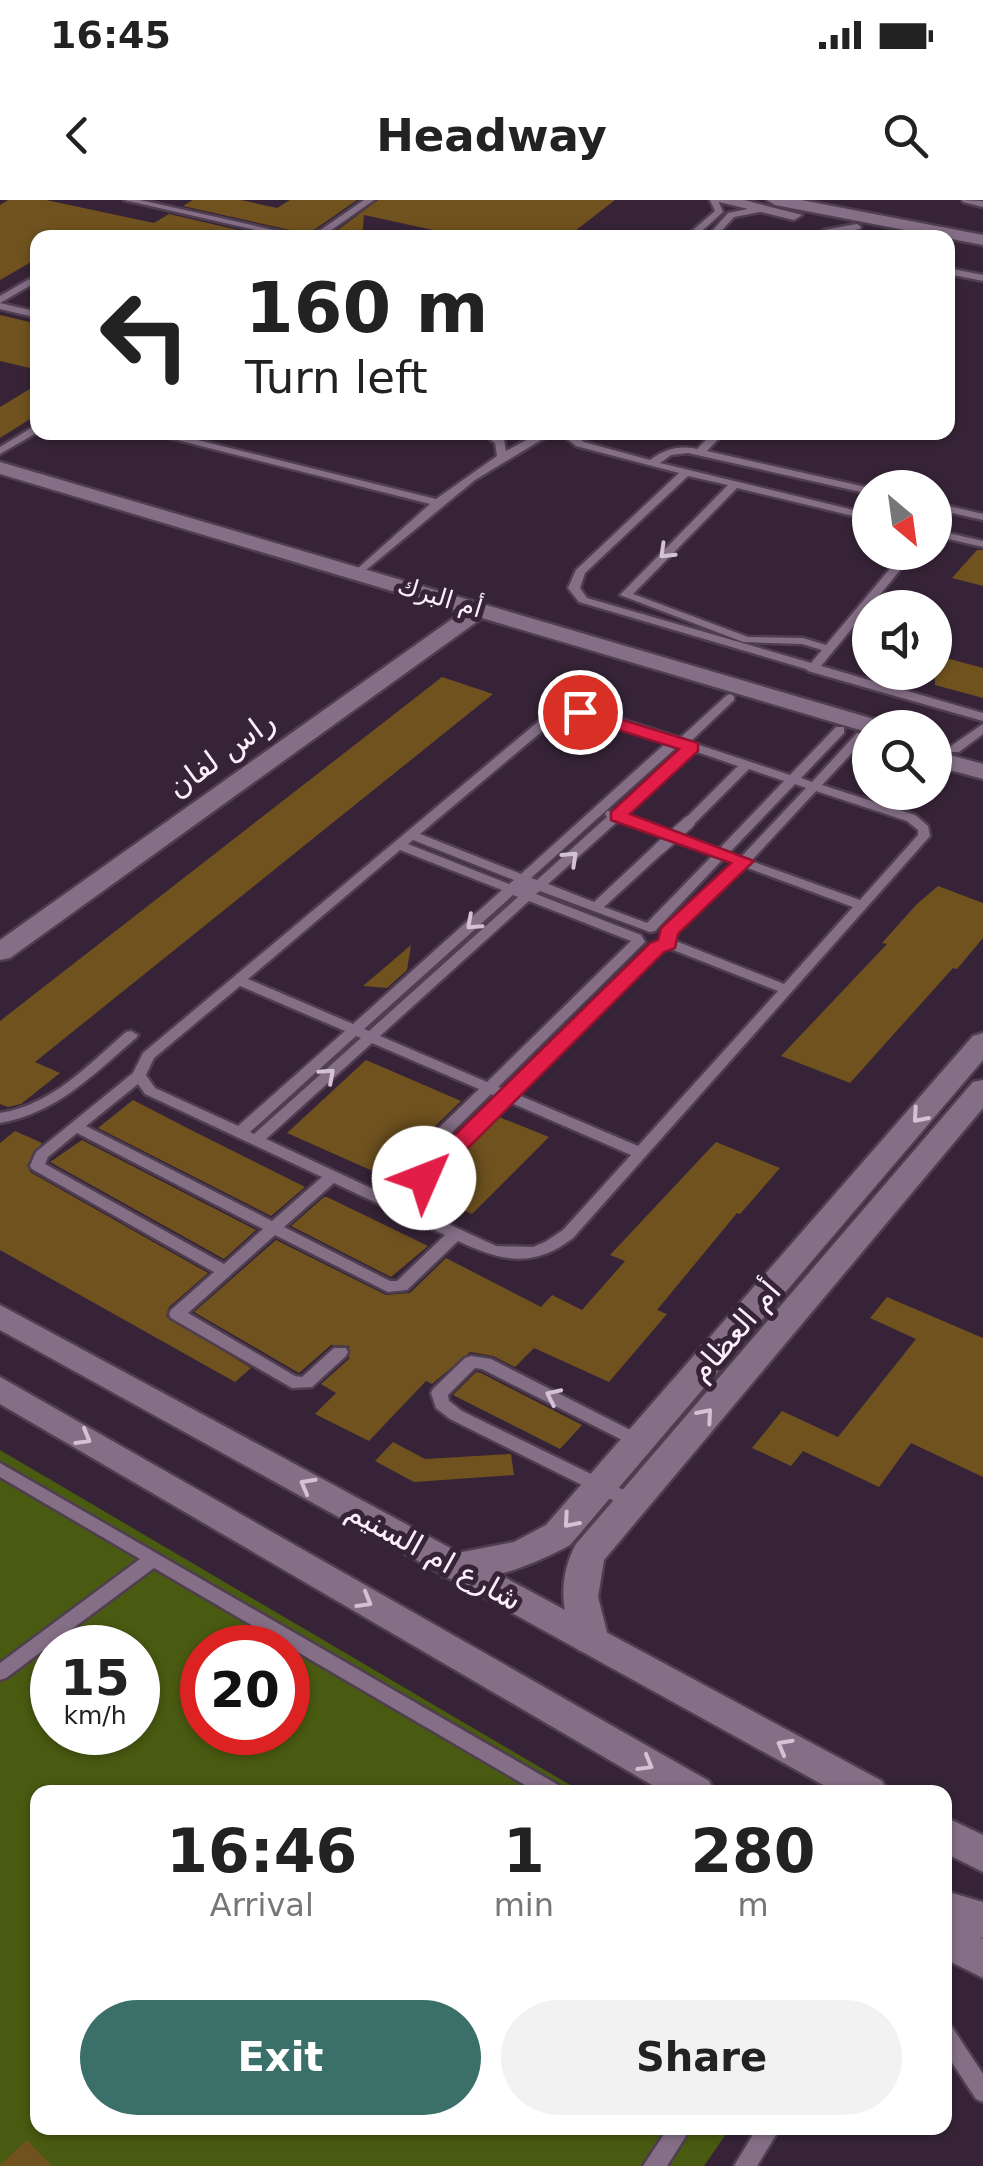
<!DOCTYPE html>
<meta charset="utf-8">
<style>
:root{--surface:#fff;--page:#f2f2f2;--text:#222;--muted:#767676;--accent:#3a6f6a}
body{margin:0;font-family:"DejaVu Sans",Vazirmatn,sans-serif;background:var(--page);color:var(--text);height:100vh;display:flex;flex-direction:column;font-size:38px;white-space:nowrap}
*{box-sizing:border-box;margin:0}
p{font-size:32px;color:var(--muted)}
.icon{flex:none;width:55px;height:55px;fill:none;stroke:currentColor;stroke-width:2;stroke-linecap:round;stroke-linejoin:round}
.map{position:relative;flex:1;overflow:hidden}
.side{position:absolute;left:30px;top:1585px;width:922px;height:350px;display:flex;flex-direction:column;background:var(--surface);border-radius:20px;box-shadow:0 2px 8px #0004}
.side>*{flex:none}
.banner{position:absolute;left:30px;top:30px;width:925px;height:210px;border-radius:20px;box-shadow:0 2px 8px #0004;background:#fff;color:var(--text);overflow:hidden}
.needle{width:65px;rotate:151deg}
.tools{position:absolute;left:852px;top:270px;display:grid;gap:20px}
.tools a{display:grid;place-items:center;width:100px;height:100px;border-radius:50%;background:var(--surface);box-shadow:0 2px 8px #0004;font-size:50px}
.speed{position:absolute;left:30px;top:1425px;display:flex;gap:20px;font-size:50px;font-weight:700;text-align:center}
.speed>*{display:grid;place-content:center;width:130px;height:130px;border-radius:50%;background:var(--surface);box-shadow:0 2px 8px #0004;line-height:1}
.speed small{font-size:25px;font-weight:400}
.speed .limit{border:15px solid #d22;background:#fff;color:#111}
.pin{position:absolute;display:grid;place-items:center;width:85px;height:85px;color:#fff;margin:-42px;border:5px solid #fff;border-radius:50%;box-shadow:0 2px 10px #0007}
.me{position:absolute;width:110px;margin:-55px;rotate:46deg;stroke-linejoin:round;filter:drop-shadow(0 0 8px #0008)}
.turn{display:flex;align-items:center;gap:35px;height:210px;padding:0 50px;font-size:45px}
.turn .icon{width:130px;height:130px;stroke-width:2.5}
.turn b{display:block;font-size:70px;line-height:85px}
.eta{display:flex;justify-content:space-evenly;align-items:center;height:170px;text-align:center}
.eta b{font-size:60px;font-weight:800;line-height:70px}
.button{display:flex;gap:20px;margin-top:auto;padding:20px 50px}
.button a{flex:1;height:115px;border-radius:60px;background:var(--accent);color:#fff;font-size:40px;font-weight:800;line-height:115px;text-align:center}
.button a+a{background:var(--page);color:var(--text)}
.status{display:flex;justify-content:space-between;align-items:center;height:70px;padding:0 50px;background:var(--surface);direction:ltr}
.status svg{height:28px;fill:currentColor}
header{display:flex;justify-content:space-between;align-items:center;height:130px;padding:0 50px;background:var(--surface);font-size:45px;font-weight:800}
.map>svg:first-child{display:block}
.green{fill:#495a11;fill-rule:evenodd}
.building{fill:#70521f}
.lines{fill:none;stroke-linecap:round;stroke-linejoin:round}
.lane-casing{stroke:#4e3e4f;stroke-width:5}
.street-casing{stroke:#4e3e4f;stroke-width:5}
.secondary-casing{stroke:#4e3e4f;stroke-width:5}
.lane{fill:#856f87;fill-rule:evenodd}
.street{fill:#856f87;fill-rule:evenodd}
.secondary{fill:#856f87;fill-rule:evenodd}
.lane-bridge-casing{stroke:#4e3e4f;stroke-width:16;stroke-linecap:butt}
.lane-bridge{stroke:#856f87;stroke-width:12}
.oneway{stroke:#d2c2d3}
.route{fill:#e11d48;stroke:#92132f;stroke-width:2.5}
.labels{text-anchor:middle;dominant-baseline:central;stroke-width:10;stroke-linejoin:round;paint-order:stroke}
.far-street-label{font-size:25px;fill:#fbeffc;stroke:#362337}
.street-label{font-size:30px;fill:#fbeffc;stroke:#362337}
</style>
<div class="status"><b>16:45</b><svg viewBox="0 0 49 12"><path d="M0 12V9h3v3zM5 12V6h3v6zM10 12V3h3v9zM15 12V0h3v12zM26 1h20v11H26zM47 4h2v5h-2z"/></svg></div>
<header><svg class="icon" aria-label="back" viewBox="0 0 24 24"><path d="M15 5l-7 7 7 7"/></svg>Headway<svg class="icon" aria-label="search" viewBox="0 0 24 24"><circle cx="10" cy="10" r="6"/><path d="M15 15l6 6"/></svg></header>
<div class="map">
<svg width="983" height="1966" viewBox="0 0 983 1966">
<rect width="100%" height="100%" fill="#362337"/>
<path class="green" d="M0,1250L582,1592H38V1928H730L704,1966H0ZM52,1448H138V1532H52ZM202,1448H288V1532H202Z"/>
<g class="building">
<path d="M8,0H46L154,23L169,14L272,38H38V58L0,80V5Z"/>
<path d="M193,0H241L277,8L290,0H357L308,34L183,6Z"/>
<path d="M378,0H615L566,38H470L364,15L362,38H327Z"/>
<path d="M0,115L38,124V170L0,161Z"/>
<path d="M38,184V214L0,238V207Z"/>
<path d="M977,350H983V386L952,378Z"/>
<path d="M935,455L983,468V498L935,485Z"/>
<path d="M442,477L493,494L35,862L60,873L21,904L8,907L0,904V821Z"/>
<path d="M938,686L983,703V738L957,769L953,768L850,883L781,856L887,744L882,743L916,705Z"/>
<path d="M411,745L407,770L387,788L363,786Z"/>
<path d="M366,860L461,901L384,976L287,933Z"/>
<path d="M133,900L193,931L305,987L271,1016L98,928Z"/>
<path d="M499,917L549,937L472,1014L423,992Z"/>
<path d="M15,931L42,943L27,965L30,972L208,1073L169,1107L166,1116L251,1168L235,1182L0,1050V943Z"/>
<path d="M82,940L256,1030L224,1059L50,962Z"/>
<path d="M716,942L780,968L740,1014L737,1013L657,1110L667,1114L609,1182L534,1148L515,1167L493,1156L470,1152L432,1184L426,1181L369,1241L315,1214L336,1193L321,1184L349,1159V1146L331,1145L299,1173L194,1112L276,1040L386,1095L410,1093L446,1058L541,1107L552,1095L582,1110L625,1061L610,1055Z"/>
<path d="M324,997H327L428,1046L391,1077L291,1026Z"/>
<path d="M887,1097L983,1138V1277L911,1243L879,1287L803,1251L791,1266L752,1248L782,1211L838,1237L916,1139L870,1118Z"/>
<path d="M476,1172L481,1173L582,1225L560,1249L453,1195Z"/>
<path d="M393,1242L425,1259L511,1254L514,1275L414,1282L375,1261Z"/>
<path d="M27,1940L52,1966H0V1965Z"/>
</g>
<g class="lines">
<defs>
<g id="lane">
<path d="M124,0H140L309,38H291Z"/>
<path d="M364,0H374L320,38H309Z"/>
<path d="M710,0H718L723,12L694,38H684L715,11Z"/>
<path d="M962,0L983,1V7L963,2Z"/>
<path d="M762,6L765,7V11L734,17L715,38H706L728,13Z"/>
<path d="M857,24L861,27L860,29L830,34L826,38H816L824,30Z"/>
<path d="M948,68L983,75V81L948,74Z"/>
<path d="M38,74V81L0,103V96Z"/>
<path d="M0,103L38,112V118L0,109Z"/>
<path d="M38,224V232L0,254V247Z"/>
<path d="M146,232H165L436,299L497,256L495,243L480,232H492L504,240L506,251L541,232L551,234L475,280L360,375L355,372L356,370L430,304Z"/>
<path d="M559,232H571L584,242L650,260C665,249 679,245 697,249L714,232H725L707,251L870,288V294L688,253L671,255L660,263L870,314V320L737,288L633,394L748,437L803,438L826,445L904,352H915L821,466L983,513V521L808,471L806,469L579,402L568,388L576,370L679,273L576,246ZM688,276L728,285L620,395L743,442L802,444L822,450L811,463L587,398L580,388L585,373Z"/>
<path d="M935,303L983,314V320L935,309Z"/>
<path d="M935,330L983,341V347L935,336Z"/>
<path d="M730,494L734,496V500L690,542L790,575L836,527H844V533L801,578L812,582L857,533H865V539L822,585L915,615L928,626L930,636L573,1038C533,1069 501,1061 458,1041L407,1090L388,1092L275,1035L188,1113L295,1176L302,1177L334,1148H346L348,1152L346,1156L312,1187L292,1188L171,1118L169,1114L171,1110L214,1072L32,969L30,966L36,952L133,873L143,853L545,516L569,509L592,510L680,538L726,496ZM570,517L591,518L667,542L521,674L420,634L553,522ZM678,546L684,548L614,611H607L605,614L607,617L537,680L531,678ZM694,551L738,566L685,619V625H693L749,569L784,581L719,649L624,615ZM795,584L806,588L741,657L729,653ZM816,591L907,621L918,630V635L860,700L751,661ZM618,621L713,655L647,723L604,707L665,651V645H655L594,702L548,684ZM413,640L514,680L509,684L408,644ZM400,650L502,690L353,824L248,779ZM723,659L734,663L663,730L661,733L663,736H673L745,667L853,707L784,784L673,740H663L661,743L663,746L778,791L638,946L516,894L662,751L664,748L662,745H652L505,889L498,887L645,742L641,735L536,694L540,691L650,732L655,731ZM513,695L518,697L369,831L364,829ZM529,701L631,741L487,882L380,836ZM240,786L345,831L238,926L155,888L146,875L154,858ZM356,836L361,838L254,934L250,932ZM372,843L479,889L375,990L266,939ZM138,884L145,894L322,977L272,1021L86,926ZM491,894L497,897L393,998L387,996ZM509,902L631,955L563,1030L545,1042L533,1047L496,1046L405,1004ZM77,933L263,1029L224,1064L45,964L48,957ZM334,983L445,1035L397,1081H390L284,1027Z"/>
<path d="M983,524V534L959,552H951V546Z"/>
<path d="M131,831L138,835L136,838C94,874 57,913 0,923V913C52,905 88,865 126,832Z"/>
<path d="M471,1156L491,1159L650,1240L652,1244L650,1248H638L482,1169L475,1168L448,1195L449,1201L462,1211L638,1297L641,1302L638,1307L632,1309L626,1307L450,1219L436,1208L431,1193L433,1189L465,1158Z"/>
<path d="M0,1263L560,1586L562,1592H537L154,1368L6,1478L0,1480V1463L140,1359L0,1277Z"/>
<path d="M945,1824L952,1827L983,1874V1902L976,1899L945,1852Z"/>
<path d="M668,1928H691L667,1966H643Z"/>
<path d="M757,1928H780L757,1966H734Z"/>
</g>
<g id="street">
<path d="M711,0H744L802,15L794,20Z"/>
<path d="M767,0H801L983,35V45L775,5Z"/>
<path d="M0,262L887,523L891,528H870V533L482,418L10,758L0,760V740L462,412L0,274Z"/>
<path d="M935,551L983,564V579L935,566Z"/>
<path d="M983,833V860L570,1345C537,1363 480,1388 442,1376L436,1366L442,1356L514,1342L546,1325L973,836Z"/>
<path d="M983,880V908L604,1360L598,1397L609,1440L604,1450L591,1455L578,1450C561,1416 557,1379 576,1344L973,882Z"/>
</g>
<g id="secondary">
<path d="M0,1105L882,1581L888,1592H836L0,1130Z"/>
<path d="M0,1177L709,1581L715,1592H664L0,1204Z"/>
<path d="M945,1617L983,1635V1672L945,1653Z"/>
<path d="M945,1691L983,1702V1738L979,1737L983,1739V1778L945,1759Z"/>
</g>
</defs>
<use href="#lane" class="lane-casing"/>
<use href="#street" class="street-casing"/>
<use href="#secondary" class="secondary-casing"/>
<use href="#lane" class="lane"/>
<use href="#street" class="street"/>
<use href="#secondary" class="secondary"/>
<defs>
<path id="lane-bridge" d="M660,648L689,622"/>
</defs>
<use href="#lane-bridge" class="lane-bridge-casing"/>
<use href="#lane-bridge" class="lane-bridge"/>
</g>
<defs><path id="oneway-chevron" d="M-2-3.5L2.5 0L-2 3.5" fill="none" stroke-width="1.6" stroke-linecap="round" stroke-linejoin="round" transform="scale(2.5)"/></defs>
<g class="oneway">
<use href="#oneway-chevron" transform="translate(666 352) rotate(136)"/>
<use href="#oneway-chevron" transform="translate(571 658) rotate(-43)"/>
<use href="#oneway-chevron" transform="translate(473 723) rotate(138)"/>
<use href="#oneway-chevron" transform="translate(328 875) rotate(-42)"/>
<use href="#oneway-chevron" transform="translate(919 916) rotate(131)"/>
<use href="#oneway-chevron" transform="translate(553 1196) rotate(-155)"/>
<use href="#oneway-chevron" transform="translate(706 1215) rotate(-49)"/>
<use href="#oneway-chevron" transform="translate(84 1238) rotate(30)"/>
<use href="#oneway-chevron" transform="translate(307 1285) rotate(-151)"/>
<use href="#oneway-chevron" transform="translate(570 1321) rotate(131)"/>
<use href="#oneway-chevron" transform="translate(365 1401) rotate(30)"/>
<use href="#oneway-chevron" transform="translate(784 1546) rotate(-151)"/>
<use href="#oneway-chevron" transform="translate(646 1564) rotate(30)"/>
</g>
<path class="route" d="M580,507L698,543V551L630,614L754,661L678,734L675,748L664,752L432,984H416L412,978L416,973L650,743L658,740L661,728L731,663L611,620V612L679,549L574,516L571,512Z"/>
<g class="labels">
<g class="far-street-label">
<text transform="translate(440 397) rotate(17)">أم البرك</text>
</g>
<g class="street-label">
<text transform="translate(221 554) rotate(-36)">راس لفان</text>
<text transform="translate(735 1131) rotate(-49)">أم العظام</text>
<text transform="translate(434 1355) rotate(29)">شارع ام السنيم</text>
</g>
</g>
</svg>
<div class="tools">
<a><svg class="needle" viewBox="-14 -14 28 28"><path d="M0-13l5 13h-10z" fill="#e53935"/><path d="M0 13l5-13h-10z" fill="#767676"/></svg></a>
<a><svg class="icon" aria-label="sound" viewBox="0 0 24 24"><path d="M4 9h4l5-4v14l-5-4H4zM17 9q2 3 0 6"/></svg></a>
<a><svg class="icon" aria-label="search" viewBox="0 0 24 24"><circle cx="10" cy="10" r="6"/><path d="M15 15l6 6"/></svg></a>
</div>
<div class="speed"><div>15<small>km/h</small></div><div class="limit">20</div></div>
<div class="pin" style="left:580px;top:512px;background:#d93025"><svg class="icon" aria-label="arrive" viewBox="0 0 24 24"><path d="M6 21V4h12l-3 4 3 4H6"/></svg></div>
<svg class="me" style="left:424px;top:978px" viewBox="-20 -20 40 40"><circle r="19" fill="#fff"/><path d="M0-13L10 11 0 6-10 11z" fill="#e11d48"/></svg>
<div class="banner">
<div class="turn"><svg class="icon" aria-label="left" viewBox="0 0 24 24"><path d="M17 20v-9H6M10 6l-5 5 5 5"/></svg><div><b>160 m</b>Turn left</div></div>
</div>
<section class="side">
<div class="eta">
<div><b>16:46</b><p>Arrival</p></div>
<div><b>1</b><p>min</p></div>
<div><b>280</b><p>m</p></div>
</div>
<div class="button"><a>Exit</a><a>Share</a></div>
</section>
</div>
